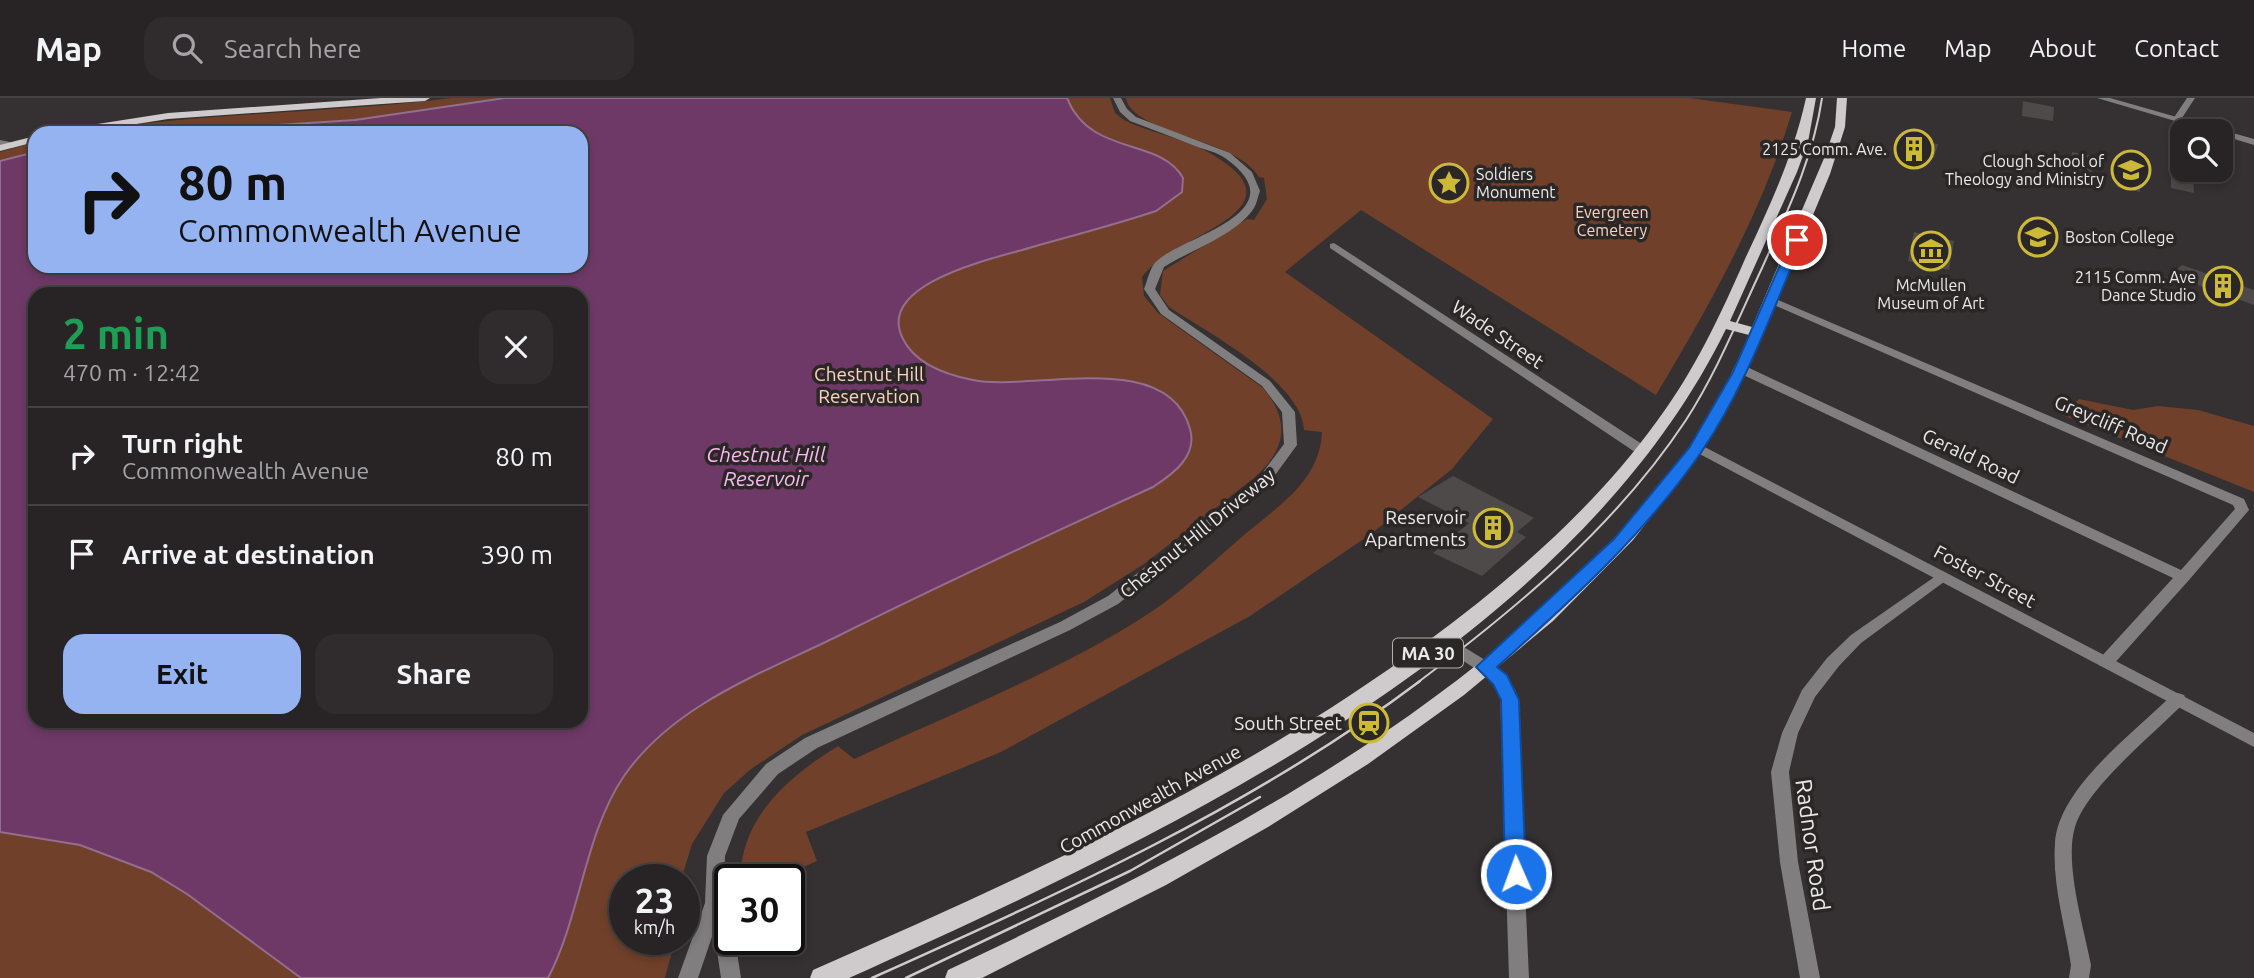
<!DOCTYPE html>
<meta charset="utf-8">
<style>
:root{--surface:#282425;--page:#302c2d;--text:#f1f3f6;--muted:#a5a4a7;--line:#444142;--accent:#95b2f1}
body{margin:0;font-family:Ubuntu,sans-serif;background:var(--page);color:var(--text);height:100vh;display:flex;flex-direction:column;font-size:26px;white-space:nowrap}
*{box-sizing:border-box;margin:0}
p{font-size:23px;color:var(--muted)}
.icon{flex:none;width:38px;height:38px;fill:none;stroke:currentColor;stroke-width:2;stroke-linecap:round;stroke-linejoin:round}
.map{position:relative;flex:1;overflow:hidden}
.drawer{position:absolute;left:28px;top:189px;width:560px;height:441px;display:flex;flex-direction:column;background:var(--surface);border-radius:21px;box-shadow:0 4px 10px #0003,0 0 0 2px var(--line)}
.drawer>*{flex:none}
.top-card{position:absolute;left:28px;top:28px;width:560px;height:147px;border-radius:21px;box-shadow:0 4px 10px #0003,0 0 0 2px var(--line);background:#95b2f1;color:#111;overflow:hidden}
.fabs{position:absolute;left:2170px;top:21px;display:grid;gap:14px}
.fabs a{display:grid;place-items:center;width:63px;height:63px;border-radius:14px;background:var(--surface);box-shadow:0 4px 10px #0003,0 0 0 2px var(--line);font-size:35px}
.speed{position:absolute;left:609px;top:766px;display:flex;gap:14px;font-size:35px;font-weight:700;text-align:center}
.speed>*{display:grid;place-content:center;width:91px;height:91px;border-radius:50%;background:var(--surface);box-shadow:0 4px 10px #0003,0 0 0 2px var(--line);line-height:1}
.speed small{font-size:18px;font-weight:400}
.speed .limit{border:4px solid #111;border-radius:10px;background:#fff;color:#111}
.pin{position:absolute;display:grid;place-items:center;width:60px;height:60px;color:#fff;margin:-30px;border:4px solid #fff;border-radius:50%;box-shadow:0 2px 7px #0007}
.me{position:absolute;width:77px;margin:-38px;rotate:358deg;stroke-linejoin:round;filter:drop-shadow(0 0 5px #0008)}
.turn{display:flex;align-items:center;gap:24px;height:147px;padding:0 35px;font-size:32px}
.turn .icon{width:91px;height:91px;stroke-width:2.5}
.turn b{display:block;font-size:49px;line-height:60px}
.round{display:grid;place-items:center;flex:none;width:74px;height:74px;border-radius:21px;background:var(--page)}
.overview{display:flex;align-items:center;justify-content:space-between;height:119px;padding:0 35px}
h1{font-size:42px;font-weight:700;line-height:52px;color:#1e9e55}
.cta{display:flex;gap:14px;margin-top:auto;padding:14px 35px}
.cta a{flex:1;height:80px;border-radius:21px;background:var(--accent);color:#111;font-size:28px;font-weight:700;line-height:80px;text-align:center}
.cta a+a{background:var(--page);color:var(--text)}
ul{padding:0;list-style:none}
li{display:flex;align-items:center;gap:21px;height:98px;padding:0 35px;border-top:2px solid var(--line)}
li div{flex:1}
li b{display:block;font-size:26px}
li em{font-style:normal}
header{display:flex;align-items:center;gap:42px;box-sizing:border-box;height:98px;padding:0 35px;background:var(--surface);border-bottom:2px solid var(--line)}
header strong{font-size:33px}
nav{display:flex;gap:38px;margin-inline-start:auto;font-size:24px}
.search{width:490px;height:63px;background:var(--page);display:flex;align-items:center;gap:18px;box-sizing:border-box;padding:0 24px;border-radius:21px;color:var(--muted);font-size:26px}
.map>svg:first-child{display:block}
.green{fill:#70402a;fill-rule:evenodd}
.water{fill:#6e3967;stroke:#946e8e;stroke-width:2;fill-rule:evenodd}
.building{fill:#4f4a4a}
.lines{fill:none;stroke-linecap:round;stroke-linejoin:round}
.minor{fill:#807e7f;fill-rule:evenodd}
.tertiary{fill:#807e7f;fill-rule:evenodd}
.primary{fill:#cfcbcc;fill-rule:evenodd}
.tram-far1{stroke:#cdcbcb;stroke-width:2}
.tram{stroke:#cdcbcb;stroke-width:2.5}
.route{fill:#1a73e8;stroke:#114b97;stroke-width:2}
.labels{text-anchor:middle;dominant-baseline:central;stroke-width:7;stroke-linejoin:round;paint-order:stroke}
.far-poi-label{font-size:16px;fill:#ebe9e9;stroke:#2b2727;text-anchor:end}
.far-park-label{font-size:16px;fill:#fbd3c1;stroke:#2b2727}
.shield{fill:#2b2727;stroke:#b1afaf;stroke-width:2}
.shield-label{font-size:18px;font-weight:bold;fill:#ebe9e9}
.street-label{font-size:19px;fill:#ebe9e9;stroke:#2b2727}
.park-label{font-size:19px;fill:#fbd3c1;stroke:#2b2727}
.poi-label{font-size:19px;fill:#ebe9e9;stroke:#2b2727;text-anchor:end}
.water-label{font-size:21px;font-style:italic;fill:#fbbaf0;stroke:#2b2727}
.near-street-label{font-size:23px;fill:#ebe9e9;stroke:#2b2727}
</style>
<header>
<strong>Map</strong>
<div class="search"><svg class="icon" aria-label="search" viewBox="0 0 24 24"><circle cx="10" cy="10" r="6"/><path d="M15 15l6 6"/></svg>Search here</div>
<nav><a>Home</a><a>Map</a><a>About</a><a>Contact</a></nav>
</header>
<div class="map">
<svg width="2254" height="880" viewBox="0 0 2254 880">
<rect width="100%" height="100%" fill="#353031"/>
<g class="green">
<path d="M451,0H1110L1115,15L1124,22C1150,35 1179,39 1204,52C1317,112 1172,135 1142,179L1144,198L1158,215L1263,290C1291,323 1286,352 1254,380L1144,466L1084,504L802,637L751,671L724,695L692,746L681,782H625V842H675L665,880H0V54L35,44V168H581V35H76C200,14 326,16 451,0ZM35,196H581V623H35Z"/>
<path d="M1126,0H1689L1792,14C1762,114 1710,207 1656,297L1361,112L1285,174L1493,321L1452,371L1371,436L1250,518L1001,654L806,734L817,763L774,782H740C741,719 788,679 838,648L854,661C950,616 1063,572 1151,514C1184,492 1215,462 1245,436C1280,407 1320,382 1322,334L1304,332C1302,284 1207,234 1169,209L1160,197L1163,173L1247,121L1254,122L1267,101L1264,80L1259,79C1235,39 1132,36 1126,0Z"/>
<path d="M2079,301L2133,312L2158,308L2198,312L2254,328V394L2062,317Z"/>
</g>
<path class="water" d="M505,0H1067C1090,59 1161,39 1183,80L1182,94L1156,113C1114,127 1071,138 1029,150C996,160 874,185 903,241C916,267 947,277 973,282C1031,294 1168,249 1190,331C1198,358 1173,376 1153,389C1048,437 942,486 838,538C763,575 674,606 624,678C584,737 581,817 548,880H301L187,796L151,774L80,747L0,734V63L35,54V168H581V35H151L355,22ZM35,196H581V623H35Z"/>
<g class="building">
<path d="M2023,3L2054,9L2053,23L2022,18Z"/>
<path d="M1905,40L1938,46L1934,60L1901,53Z"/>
<path d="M2072,54L2093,58L2092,74L2070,70Z"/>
<path d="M2119,65L2141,69L2140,94L2117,89Z"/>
<path d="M2171,73L2193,77L2194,95L2171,90Z"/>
<path d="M1914,134L1954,143L1949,172L1908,163Z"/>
<path d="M2182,167L2254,192V207L2184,182L2181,185L2166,180Z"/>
<path d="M1453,378L1534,420L1517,434L1526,439L1482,478L1433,455L1469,425L1418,399Z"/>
</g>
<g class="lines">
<g class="minor">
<path d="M1113,0H1121L1127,11L1136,19L1230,55L1252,74L1260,93C1258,98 1257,105 1254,110C1238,136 1189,153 1164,169L1155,191L1169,212L1270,283L1295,314L1297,347L1267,388L1118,506L1070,532L817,650L778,676L739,721L725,758L723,805L730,822V842H735L741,880H721L714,833L698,880H678L705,805L707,758L723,717L766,666L805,640L1060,524L1108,498L1257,382L1284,346L1282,314L1262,288L1161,216L1144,191C1147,184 1149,173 1154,166C1174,140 1304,116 1225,60C1217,54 1205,52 1195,48C1174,40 1152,31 1130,23L1120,14Z"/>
<path d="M2187,0H2195L2180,23H2174L2173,21Z"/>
<path d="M0,42L15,45L16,47L12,50L0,48Z"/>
<path d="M1334,145L1648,350L1649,353L1648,356H1638L1330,150V146Z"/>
<path d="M1771,199L2244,401L2249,412L2189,482L2112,568H2100L2098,564L2100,560L2173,480L1737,274V268H1745L2181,472L2235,411L2233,407L1767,204L1766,202Z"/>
<path d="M1943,473L1950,478L1948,481L1861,545L1839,568L1815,599L1798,635L1789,674L1798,764L1820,880H1800L1780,764L1771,674L1782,635L1802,592L1827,560L1851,537Z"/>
<path d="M1444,537L1500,571L1516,593L1529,880H1509L1500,594L1488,579L1439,547L1436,543L1439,539Z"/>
<path d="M2178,595L2184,597L2186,601L2184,605C2154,636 2087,689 2075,729C2064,765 2084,830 2091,867L2089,880H2069L2071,867C2065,827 2052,786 2055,745C2058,690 2135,634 2172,597Z"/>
</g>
<g class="tertiary">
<path d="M2097,0H2110L2254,41V47L2221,37V33H2209Z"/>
<path d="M1697,345L2254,635V649L1692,352L1691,349Z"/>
</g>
<g class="primary">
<path d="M381,0H430L425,3L168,21L80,35H54L59,32L168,15Z"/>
<path d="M1806,0H1816L1808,44L1797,74L1730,223L1752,229L1825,58L1835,29L1837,0H1847L1845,29L1830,76L1764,235L1725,316L1701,355L1633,442L1553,523L1464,597L1368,666L1268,729L1166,787L982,880H945L948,872C1219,744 1508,598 1689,349C1714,315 1732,275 1749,237L1726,231C1570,550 1158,741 849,880H810L813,872C1027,778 1240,682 1428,543C1513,480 1595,409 1657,323C1695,272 1720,218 1745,161C1770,107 1793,59 1806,0Z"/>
<path d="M35,38V44L0,53V47Z"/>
</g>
<path class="tram-far1" d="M1417,585C1518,509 1616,428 1686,322C1717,274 1738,221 1762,170C1787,114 1813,61 1822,0"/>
<g class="tram">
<path d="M872,880C1061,795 1254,708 1420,583"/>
<path d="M906,880L1130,773L1260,699"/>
</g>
</g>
<path class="route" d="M1797,138L1803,142C1772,213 1746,288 1702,353C1646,435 1571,503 1497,569L1507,577L1519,602L1526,776L1523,782L1516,785L1508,782L1505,776L1501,602L1493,586L1476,569L1614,441L1689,350L1733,274L1791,142Z"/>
<defs>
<symbol id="building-ring" viewBox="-11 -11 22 22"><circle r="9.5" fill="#2b2727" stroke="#cdb938" stroke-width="1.5"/><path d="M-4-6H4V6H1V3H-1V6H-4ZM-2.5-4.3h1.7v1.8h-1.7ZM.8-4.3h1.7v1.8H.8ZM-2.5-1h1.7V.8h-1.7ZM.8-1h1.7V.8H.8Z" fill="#cdb938"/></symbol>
<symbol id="university-ring" viewBox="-11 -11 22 22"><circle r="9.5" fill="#2b2727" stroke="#cdb938" stroke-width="1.5"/><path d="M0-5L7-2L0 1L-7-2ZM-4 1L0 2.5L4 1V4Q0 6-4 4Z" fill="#cdb938"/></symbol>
<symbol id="sight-ring" viewBox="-11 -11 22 22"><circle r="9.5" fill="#2b2727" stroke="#cdb938" stroke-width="1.5"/><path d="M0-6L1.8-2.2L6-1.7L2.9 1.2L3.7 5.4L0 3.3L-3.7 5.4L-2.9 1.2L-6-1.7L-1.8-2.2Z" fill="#cdb938"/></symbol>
<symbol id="museum-ring" viewBox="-11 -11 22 22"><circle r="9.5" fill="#2b2727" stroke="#cdb938" stroke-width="1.5"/><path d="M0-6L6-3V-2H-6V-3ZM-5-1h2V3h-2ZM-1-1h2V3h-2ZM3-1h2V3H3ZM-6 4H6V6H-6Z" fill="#cdb938"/></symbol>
<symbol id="station-ring" viewBox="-11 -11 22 22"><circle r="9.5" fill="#2b2727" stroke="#cdb938" stroke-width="1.5"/><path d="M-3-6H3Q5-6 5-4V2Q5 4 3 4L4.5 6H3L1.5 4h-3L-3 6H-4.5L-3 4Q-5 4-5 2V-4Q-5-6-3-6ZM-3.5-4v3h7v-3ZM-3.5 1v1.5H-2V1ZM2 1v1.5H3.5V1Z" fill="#cdb938"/></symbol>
</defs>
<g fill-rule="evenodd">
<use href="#building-ring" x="1892" y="29" width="44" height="44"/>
<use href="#university-ring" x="2109" y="50" width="44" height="44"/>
<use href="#sight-ring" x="1427" y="63" width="44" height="44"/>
<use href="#university-ring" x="2016" y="117" width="44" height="44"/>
<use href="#museum-ring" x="1909" y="131" width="44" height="44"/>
<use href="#building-ring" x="2201" y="166" width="44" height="44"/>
<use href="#building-ring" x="1471" y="408" width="44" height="44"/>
<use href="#station-ring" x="1347" y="603" width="44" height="44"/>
</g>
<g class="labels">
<g class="far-poi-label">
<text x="1887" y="51">2125 Comm. Ave.</text>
<text x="2104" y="63">Clough School of<tspan x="2104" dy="18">Theology and Ministry</tspan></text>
<text x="1476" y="76" text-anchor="start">Soldiers<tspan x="1476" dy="18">Monument</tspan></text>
<text x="2065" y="139" text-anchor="start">Boston College</text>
<text x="2196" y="179">2115 Comm. Ave<tspan x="2196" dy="18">Dance Studio</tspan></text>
<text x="1931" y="187" text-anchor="middle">McMullen<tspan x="1931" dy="18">Museum of Art</tspan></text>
</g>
<g class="far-park-label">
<text x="1612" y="114">Evergreen<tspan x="1612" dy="18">Cemetery</tspan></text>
</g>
<rect class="shield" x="1393" y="540.5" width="70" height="29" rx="5"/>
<g class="shield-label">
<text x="1428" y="555">MA 30</text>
</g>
<g class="street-label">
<text transform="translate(1498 236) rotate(34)">Wade Street</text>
<text transform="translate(2111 326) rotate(23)">Greycliff Road</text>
<text transform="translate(1971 358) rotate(25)">Gerald Road</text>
<text transform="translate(1197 435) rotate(-39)">Chestnut Hill Driveway</text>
<text transform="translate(1985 478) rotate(28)">Foster Street</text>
<text transform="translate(1150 701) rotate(-29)">Commonwealth Avenue</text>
</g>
<g class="park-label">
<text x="869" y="276">Chestnut Hill<tspan x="869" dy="22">Reservation</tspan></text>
</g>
<g class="poi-label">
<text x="1466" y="419">Reservoir<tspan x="1466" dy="22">Apartments</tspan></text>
<text x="1342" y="625">South Street</text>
</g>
<g class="water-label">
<text x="766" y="356">Chestnut Hill<tspan x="766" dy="24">Reservoir</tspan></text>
</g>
<g class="near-street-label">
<text transform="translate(1813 747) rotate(82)">Radnor Road</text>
</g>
</g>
</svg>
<div class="fabs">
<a><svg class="icon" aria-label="search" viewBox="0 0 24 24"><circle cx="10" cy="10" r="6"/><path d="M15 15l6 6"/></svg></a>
</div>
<div class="speed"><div>23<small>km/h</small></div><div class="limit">30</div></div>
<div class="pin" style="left:1797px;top:142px;background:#d93025"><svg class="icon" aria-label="arrive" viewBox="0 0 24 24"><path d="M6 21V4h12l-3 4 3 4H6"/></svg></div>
<svg class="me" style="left:1516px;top:776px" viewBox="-20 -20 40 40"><circle r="17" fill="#1a73e8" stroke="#fff" stroke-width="3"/><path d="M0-11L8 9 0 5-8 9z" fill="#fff"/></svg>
<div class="top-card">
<div class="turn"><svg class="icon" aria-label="right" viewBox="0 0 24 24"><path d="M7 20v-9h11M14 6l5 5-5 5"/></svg><div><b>80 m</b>Commonwealth Avenue</div></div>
</div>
<section class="drawer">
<div class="overview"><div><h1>2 min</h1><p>470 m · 12:42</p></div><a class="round"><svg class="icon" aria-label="close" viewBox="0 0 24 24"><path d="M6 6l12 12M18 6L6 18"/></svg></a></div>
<ul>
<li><svg class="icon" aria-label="right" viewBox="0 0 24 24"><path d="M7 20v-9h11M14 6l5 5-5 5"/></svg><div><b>Turn right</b><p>Commonwealth Avenue</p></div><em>80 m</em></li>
<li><svg class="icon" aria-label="arrive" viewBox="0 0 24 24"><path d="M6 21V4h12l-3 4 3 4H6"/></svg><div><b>Arrive at destination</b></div><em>390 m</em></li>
</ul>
<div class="cta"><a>Exit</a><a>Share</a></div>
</section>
</div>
